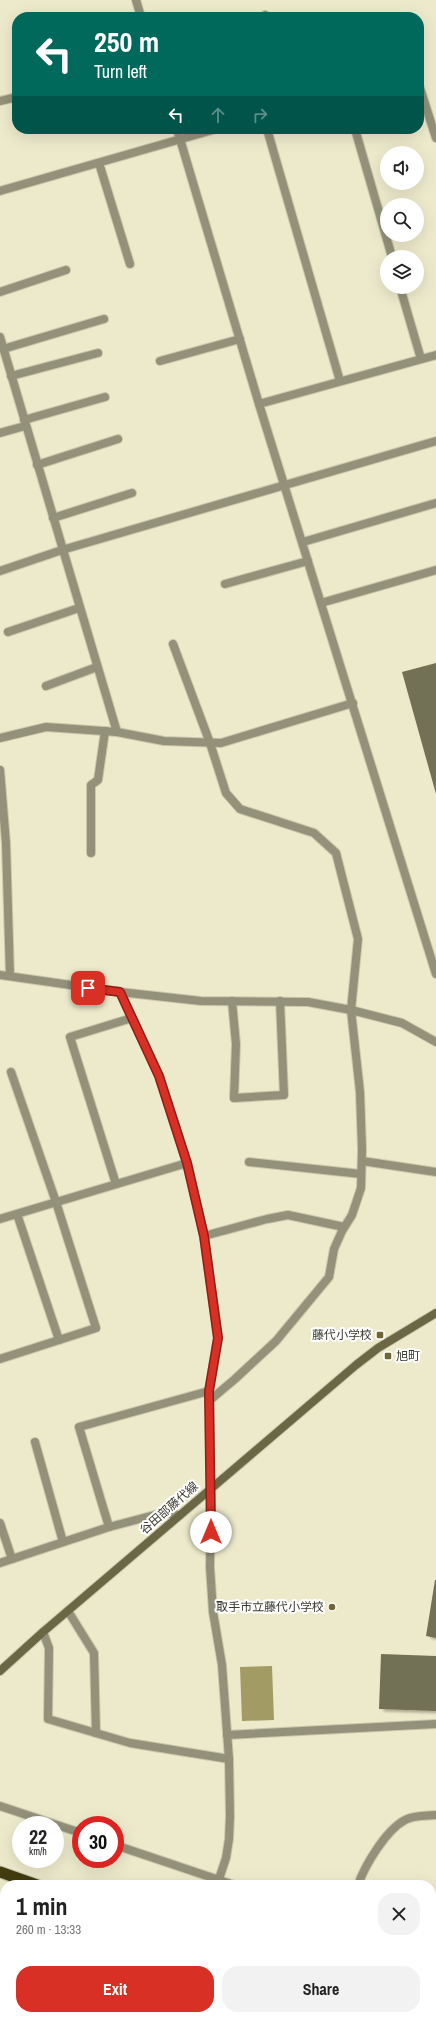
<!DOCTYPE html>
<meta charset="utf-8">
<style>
:root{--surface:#fff;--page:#f2f2f2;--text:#222;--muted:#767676;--accent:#d93025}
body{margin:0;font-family:"Archivo Narrow","Noto Sans JP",sans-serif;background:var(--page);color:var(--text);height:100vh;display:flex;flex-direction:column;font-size:15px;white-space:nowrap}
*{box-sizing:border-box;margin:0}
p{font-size:13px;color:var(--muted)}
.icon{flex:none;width:22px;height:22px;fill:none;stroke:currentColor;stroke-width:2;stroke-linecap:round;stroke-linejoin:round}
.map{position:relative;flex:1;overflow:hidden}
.details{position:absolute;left:0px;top:1880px;width:436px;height:140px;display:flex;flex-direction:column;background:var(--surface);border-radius:16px 16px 0 0;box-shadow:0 4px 16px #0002}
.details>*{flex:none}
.hud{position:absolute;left:12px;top:12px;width:412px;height:122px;border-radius:16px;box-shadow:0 4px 16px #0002;background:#00695c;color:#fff;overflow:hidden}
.tools{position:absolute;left:380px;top:146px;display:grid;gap:8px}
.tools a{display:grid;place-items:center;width:44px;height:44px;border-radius:50%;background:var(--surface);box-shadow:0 4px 16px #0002;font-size:20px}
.speed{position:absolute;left:12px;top:1816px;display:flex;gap:8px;font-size:20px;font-weight:700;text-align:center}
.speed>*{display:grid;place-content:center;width:52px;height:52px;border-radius:50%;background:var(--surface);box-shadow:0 4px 16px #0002;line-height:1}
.speed small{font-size:10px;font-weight:400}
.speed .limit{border:6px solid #d22;background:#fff;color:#111}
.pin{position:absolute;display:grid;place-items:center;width:34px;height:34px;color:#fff;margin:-17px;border-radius:8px;box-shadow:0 2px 6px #0006}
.me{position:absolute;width:44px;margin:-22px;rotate:0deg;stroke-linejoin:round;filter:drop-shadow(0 0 3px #0008)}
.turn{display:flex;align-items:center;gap:14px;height:84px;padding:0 16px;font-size:18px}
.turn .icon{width:52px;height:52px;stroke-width:2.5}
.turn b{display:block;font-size:28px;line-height:34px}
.lanes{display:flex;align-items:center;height:38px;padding:0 16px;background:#0003;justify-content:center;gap:20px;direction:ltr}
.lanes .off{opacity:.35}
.round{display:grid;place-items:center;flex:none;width:42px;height:42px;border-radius:16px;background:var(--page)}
.headline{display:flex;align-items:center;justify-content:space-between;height:68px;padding:0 16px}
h1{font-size:24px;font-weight:800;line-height:30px}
.action{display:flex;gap:8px;margin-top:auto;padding:8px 16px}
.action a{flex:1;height:46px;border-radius:16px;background:var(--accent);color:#fff;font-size:16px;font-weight:800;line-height:46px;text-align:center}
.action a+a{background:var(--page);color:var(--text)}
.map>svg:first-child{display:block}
.water{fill:#a29b64}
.building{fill:#726f54;filter:url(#shadow)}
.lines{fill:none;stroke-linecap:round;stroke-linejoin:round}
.minor-casing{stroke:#c9c7ac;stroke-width:10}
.secondary-casing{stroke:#c9c7ac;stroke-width:10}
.trunk-casing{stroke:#c9c7ac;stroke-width:13}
.minor{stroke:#939179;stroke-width:8}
.secondary{stroke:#6b6744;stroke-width:8}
.trunk{stroke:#423c10;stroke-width:11}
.route-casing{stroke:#8d1f18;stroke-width:10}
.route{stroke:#d93025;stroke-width:7}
.poi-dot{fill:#6e6734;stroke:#fff;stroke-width:1.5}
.labels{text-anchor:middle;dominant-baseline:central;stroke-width:4;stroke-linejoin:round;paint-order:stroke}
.poi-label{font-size:12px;fill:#3a392d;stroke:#fff;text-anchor:end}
.street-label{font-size:12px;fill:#3a392d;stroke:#fff}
</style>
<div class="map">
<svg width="436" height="2020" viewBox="0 0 436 2020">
<defs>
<filter id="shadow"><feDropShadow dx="4.5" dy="2.5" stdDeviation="1" flood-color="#0004"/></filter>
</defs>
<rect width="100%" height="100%" fill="#edeacc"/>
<path class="water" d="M272,1666L274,1720L242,1721L240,1667Z"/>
<g class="building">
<path d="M436,663V794L402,672Z"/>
<path d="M435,1580H436V1638L426,1636Z"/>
<path d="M381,1654L436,1656V1711L379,1709Z"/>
</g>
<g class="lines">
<defs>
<g id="minor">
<path d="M136,0L141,17"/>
<path d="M265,15L266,17"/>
<path d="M419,85L436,138"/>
<path d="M0,101L17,97"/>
<path d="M177,129L259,404L436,974"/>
<path d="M267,129L340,381"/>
<path d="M355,129L392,257"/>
<path d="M99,163L130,264"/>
<path d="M0,191L216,129"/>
<path d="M400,287L421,359"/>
<path d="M0,292L66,270"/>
<path d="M0,337L117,732"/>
<path d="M3,349L104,319"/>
<path d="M160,361L240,339"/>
<path d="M11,376L98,353"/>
<path d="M259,404L436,355"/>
<path d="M24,420L105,397"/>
<path d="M0,433L25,426"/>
<path d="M37,465L118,439"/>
<path d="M53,518L132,493"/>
<path d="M303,542L436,503"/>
<path d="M0,571L62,550L436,441"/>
<path d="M225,584L308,561"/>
<path d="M321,603L436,570"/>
<path d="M8,632L79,608"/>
<path d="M173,644L210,743L226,793L240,809L314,833L336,853L358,939L351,1010L360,1092L362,1149L361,1188L352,1215L342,1231L334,1249L329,1277L276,1341L235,1379L209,1401"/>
<path d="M46,686L97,667"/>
<path d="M0,738L46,727L117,732L164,741L221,743L353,703"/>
<path d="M0,770L6,843L10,976"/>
<path d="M91,853V785L98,780L105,731"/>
<path d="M0,975L120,992L201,1001L308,1002L351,1010L402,1023L436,1042"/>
<path d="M120,992L159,1076L187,1163L204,1236L218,1338L209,1391L211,1498L210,1567L213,1612L222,1665L229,1759L230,1816L229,1839L226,1858L217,1885"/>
<path d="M232,1001L236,1044L234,1098L284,1095L280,1001"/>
<path d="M11,1072L56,1202L96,1328L59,1340L17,1214"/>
<path d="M362,1161L436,1172"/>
<path d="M249,1162L361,1174"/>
<path d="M116,1184L70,1037L132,1018"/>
<path d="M0,1219L187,1163"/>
<path d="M204,1236L267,1219L288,1215L344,1227"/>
<path d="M0,1359L59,1340"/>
<path d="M35,1442L63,1542"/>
<path d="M0,1523L12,1559"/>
<path d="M109,1527L79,1427L209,1391"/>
<path d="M0,1563L109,1527L162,1513L180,1515"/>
<path d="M68,1611L94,1653L96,1733"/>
<path d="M43,1632L49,1648L48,1719L130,1743L229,1759"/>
<path d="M227,1735L436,1724"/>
<path d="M0,1806L81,1833"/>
<path d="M115,1845L234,1885"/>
<path d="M358,1885C365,1865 386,1830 405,1820C414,1815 426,1816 436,1815"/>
<path d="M431,1956L436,1958"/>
<path d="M0,2002L5,2003"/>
<path d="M187,2015L188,2020"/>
<path d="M283,2015L297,2020"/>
</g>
<g id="secondary">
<path d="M0,1671L43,1632L356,1365L378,1348L436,1313"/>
<path d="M0,1904L5,1937"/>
<path d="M15,2015V2020"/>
</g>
<g id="trunk">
<path d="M0,1872L37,1885"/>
<path d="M407,2015L421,2020"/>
</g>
</defs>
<use href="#minor" class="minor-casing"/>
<use href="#secondary" class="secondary-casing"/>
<use href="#trunk" class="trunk-casing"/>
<use href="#minor" class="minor"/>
<use href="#secondary" class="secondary"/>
<use href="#trunk" class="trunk"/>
</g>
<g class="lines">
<defs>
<path id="route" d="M88,988L120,992L159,1076L187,1163L204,1236L218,1338L209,1391L211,1532"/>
</defs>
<use href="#route" class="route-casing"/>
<use href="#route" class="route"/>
</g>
<g class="poi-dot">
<rect x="376" y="1331" width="8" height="8" rx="2"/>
<rect x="384" y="1352" width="8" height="8" rx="2"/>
<circle cx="332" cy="1607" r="4"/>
</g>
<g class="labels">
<g class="poi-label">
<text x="372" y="1335">藤代小学校</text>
<text x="396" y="1356" text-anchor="start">旭町</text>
<text x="324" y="1607">取手市立藤代小学校</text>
</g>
<g class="street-label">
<text transform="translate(169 1508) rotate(-41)">谷田部藤代線</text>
</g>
</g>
</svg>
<div class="tools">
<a><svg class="icon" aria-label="sound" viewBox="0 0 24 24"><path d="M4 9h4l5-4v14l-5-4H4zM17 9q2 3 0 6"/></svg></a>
<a><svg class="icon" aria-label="search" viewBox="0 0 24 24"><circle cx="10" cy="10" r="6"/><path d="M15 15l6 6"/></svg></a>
<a><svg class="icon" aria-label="layers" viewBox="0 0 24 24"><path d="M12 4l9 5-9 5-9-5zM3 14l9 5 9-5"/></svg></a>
</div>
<div class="speed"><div>22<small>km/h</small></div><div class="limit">30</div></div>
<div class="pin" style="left:88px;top:988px;background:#d93025"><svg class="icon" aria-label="arrive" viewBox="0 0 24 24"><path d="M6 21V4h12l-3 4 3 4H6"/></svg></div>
<svg class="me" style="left:211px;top:1532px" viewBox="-20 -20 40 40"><circle r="19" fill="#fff"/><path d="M0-13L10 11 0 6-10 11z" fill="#d93025"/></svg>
<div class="hud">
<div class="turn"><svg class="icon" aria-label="left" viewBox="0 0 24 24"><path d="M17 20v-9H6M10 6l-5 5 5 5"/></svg><div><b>250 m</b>Turn left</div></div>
<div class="lanes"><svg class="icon" aria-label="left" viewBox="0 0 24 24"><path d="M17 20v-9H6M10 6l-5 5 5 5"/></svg><svg class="icon off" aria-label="ahead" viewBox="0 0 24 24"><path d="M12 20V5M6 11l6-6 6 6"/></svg><svg class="icon off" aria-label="right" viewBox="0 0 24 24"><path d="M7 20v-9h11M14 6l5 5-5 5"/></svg></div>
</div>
<section class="details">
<div class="headline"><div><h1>1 min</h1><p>260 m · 13:33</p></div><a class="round"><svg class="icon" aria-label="close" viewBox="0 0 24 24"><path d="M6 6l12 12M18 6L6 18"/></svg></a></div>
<div class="action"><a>Exit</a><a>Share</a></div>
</section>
</div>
